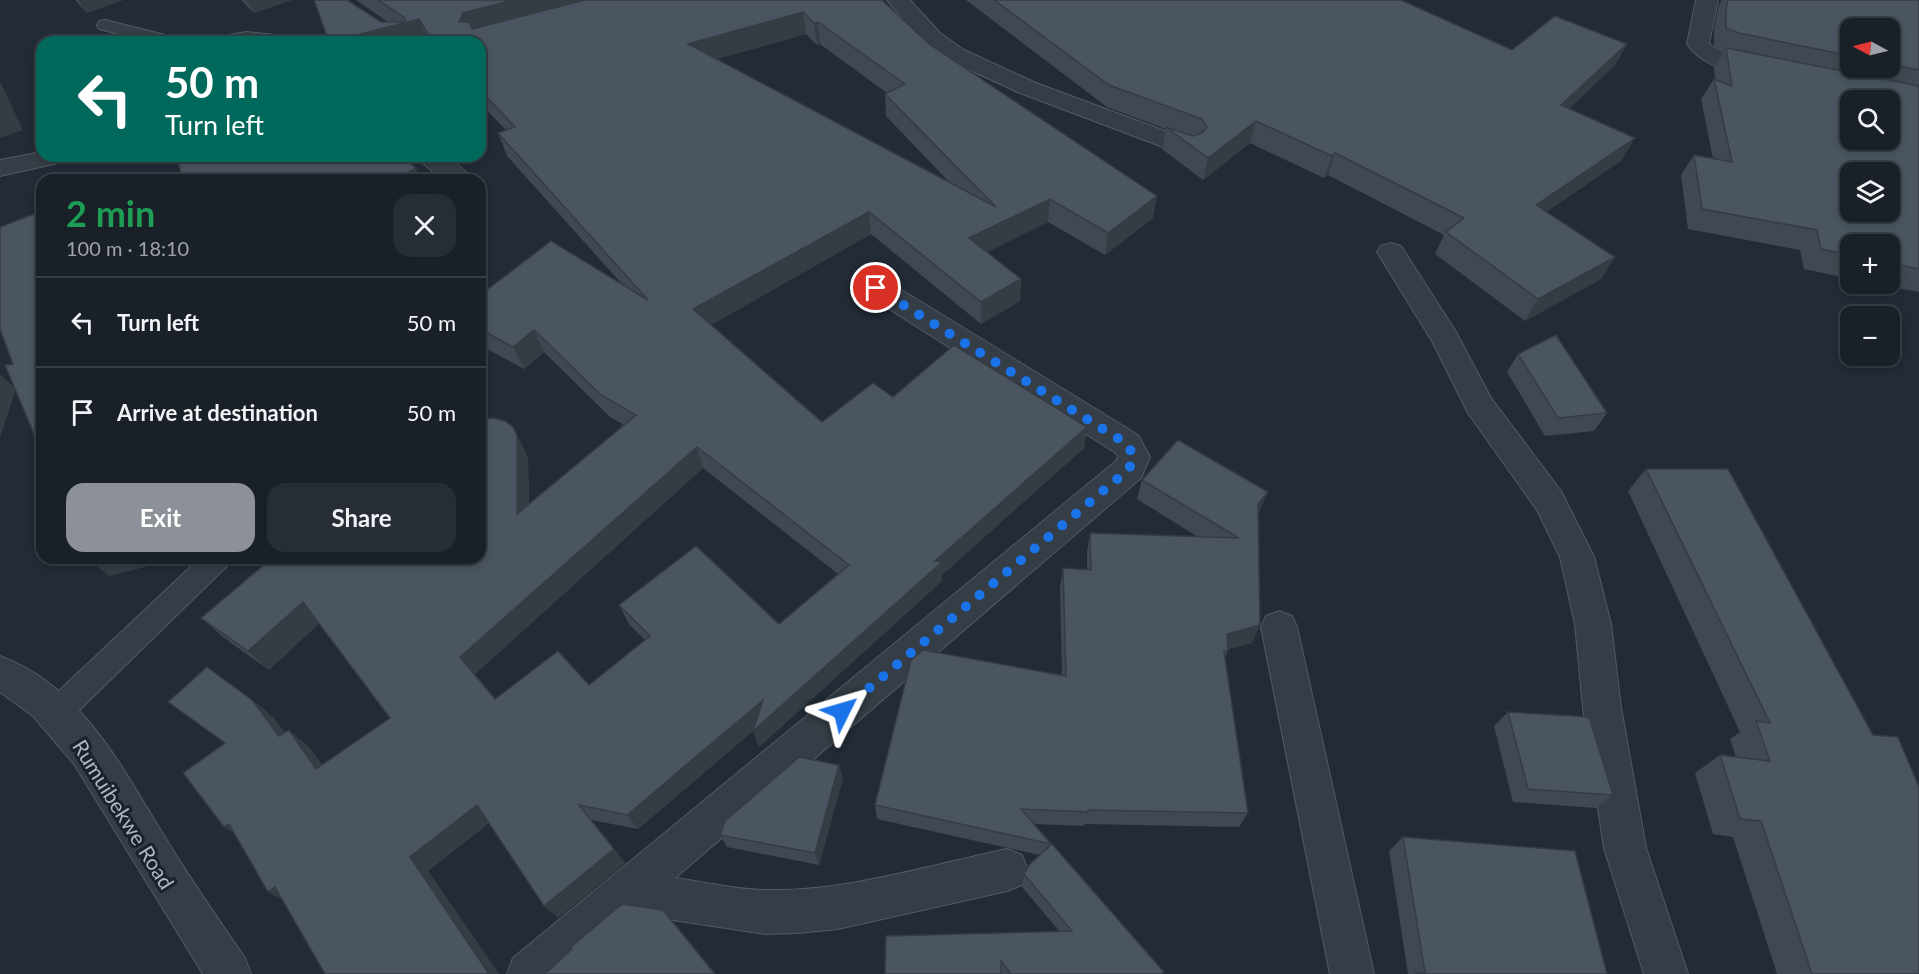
<!DOCTYPE html>
<meta charset="utf-8">
<style>
:root{--surface:#1a2028;--page:#272d34;--text:#f1f3f6;--muted:#9fa3a8;--line:#383e45;--accent:#8c9099}
body{margin:0;font-family:Lato,sans-serif;background:var(--page);color:var(--text);height:100vh;display:flex;flex-direction:column;font-size:22px;white-space:nowrap}
*{box-sizing:border-box;margin:0}
p{font-size:20px;color:var(--muted)}
.icon{flex:none;width:33px;height:33px;fill:none;stroke:currentColor;stroke-width:2;stroke-linecap:round;stroke-linejoin:round}
.map{position:relative;flex:1;overflow:hidden}
.side{position:absolute;left:36px;top:174px;width:450px;height:390px;display:flex;flex-direction:column;background:var(--surface);border-radius:18px;box-shadow:0 3px 9px #0003,0 0 0 2px var(--line)}
.side>*{flex:none}
.guide{position:absolute;left:36px;top:36px;width:450px;height:126px;border-radius:18px;box-shadow:0 3px 9px #0003,0 0 0 2px var(--line);background:#00695c;color:#fff;overflow:hidden}
.needle{width:39px;rotate:277deg}
.controls{position:absolute;left:1840px;top:18px;display:grid;gap:12px}
.controls a{display:grid;place-items:center;width:60px;height:60px;border-radius:12px;background:var(--surface);box-shadow:0 3px 9px #0003,0 0 0 2px var(--line);font-size:30px}
.pin{position:absolute;display:grid;place-items:center;width:51px;height:51px;color:#fff;margin:-26px;border:3px solid #fff;border-radius:50%;box-shadow:0 2px 6px #0007}
.me{position:absolute;width:66px;margin:-33px;rotate:50deg;stroke-linejoin:round;filter:drop-shadow(0 0 4px #0008)}
.turn{display:flex;align-items:center;gap:21px;height:126px;padding:0 30px;font-size:27px}
.turn .icon{width:78px;height:78px;stroke-width:2.5}
.turn b{display:block;font-size:42px;line-height:51px}
.round{display:grid;place-items:center;flex:none;width:63px;height:63px;border-radius:18px;background:var(--page)}
.summary{display:flex;align-items:center;justify-content:space-between;height:102px;padding:0 30px}
h1{font-size:36px;font-weight:700;line-height:45px;color:#1e9e55}
.primary-button{display:flex;gap:12px;margin-top:auto;padding:12px 30px}
.primary-button a{flex:1;height:69px;border-radius:18px;background:var(--accent);color:#fff;font-size:24px;font-weight:700;line-height:69px;text-align:center}
.primary-button a+a{background:var(--page);color:var(--text)}
ul{padding:0;list-style:none}
li{display:flex;align-items:center;gap:18px;height:90px;padding:0 30px;border-top:2px solid var(--line)}
li div{flex:1}
li b{display:block;font-size:22px}
li em{font-style:normal}
.map>svg:first-child{display:block}
.lines{fill:none;stroke-linecap:round;stroke-linejoin:round}
.lane-casing{stroke:#525a64;stroke-width:2}
.street-casing{stroke:#525a64;stroke-width:2}
.lane{fill:#353d46;fill-rule:evenodd}
.street{fill:#353d46;fill-rule:evenodd}
.wall{fill:#404953;fill-rule:evenodd}
.shaded-wall{fill:#343c44}
.building{fill:#4a5561;stroke:#343c44;stroke-width:1.5;fill-rule:evenodd}
.route{stroke:#1a73e8;stroke-width:10;stroke-dasharray:0 18}
.labels{text-anchor:middle;dominant-baseline:central;stroke-width:6;stroke-linejoin:round;paint-order:stroke}
.near-street-label{font-size:21px;fill:#afb7c3;stroke:#1a222b}
</style>
<div class="map">
<svg width="1919" height="974" viewBox="0 0 1919 974">
<rect width="100%" height="100%" fill="#222b36"/>
<g class="lines">
<defs>
<g id="lane">
<path d="M105,20L177,38L180,42H151L99,29L97,25L99,21Z"/>
<path d="M246,32L275,35L279,42H209L212,38Z"/>
<path d="M200,558H231L227,566L65,724L55,728L45,724L40,714L45,704Z"/>
</g>
<g id="street">
<path d="M887,0H910L940,33L964,50L1036,83L1197,143L1200,148L1197,153L1188,156L1179,153L1020,93L948,60L924,43Z"/>
<path d="M1696,0H1718L1709,43L1712,46L1733,58L1769,64L1773,69L1769,74C1743,80 1702,66 1687,44Z"/>
<path d="M42,152V156H71L67,161L0,176V160Z"/>
<path d="M414,156C439,156 457,157 472,180H443Z"/>
<path d="M1391,243L1401,246L1456,332L1491,398L1561,491L1594,557L1611,624L1621,708L1646,848L1688,974H1644L1604,848L1583,708L1575,624L1560,557L1537,510L1468,413L1432,341L1377,252L1381,246Z"/>
<path d="M877,278L887,281L1138,435L1150,457L1141,478L675,878C705,882 737,890 767,890C844,892 931,865 1007,849L1022,855L1028,870L1022,885L1007,891L838,929L798,933L765,934L633,914L563,974H507L513,958L1116,461L1118,457L1116,453L867,295L863,288L867,281Z"/>
<path d="M1279,611L1292,616L1297,627L1374,974H1330L1261,627L1266,616Z"/>
<path d="M0,656C83,687 122,768 166,839C191,880 218,919 245,958L251,974H203L74,764L33,716L0,692Z"/>
</g>
</defs>
<use href="#lane" class="lane-casing"/>
<use href="#street" class="street-casing"/>
<use href="#lane" class="lane"/>
<use href="#street" class="street"/>
</g>
<g class="wall">
<path d="M75,0H123L87,13Z"/>
<path d="M241,0H292L254,13Z"/>
<path d="M356,0H882L929,44L1153,218L1105,255L1048,222L987,252L1021,279L1020,301L981,324L871,234L711,325L822,422L893,397L1087,427L1084,448L942,575V581L759,747L753,731L638,829L591,820L625,863L558,918L489,823L428,871L499,974H325L282,900L234,833L224,827L225,743L252,700L273,717L285,733L309,747L322,765L390,718L319,623L269,670L223,637L201,618L528,457L529,505L624,425L610,417L544,352L524,369L480,345V295L621,283L507,156L498,133L506,130L480,103V42H429V41L424,42H329L381,22H388ZM806,34L817,45L820,44L887,93L885,94L886,116L950,183L717,59ZM703,468L838,574L779,624L619,605L629,624L645,640L589,685L495,699L475,674Z"/>
<path d="M966,0H1401L1512,50L1627,44L1615,65L1569,109L1622,160L1546,212L1615,257L1601,279L1525,321L1435,254L1444,235L1328,175L1324,178L1250,143L1203,180L1162,149L1166,129L1107,107Z"/>
<path d="M1722,0H1919V292L1875,284H1890V244H1851V279L1804,269L1800,250L1688,229L1681,175L1694,155L1713,159L1701,99L1714,79L1715,80L1714,68L1724,51L1714,47V29L1719,5ZM1851,28H1890V68H1851Z"/>
<path d="M1518,354L1607,413L1594,431L1545,436L1507,372Z"/>
<path d="M1646,469L1919,974H1777L1733,837L1713,834L1695,773L1720,755L1736,757L1730,739L1740,732L1628,491Z"/>
<path d="M1142,480L1260,511L1258,514L1252,643L1228,649L1225,658L1248,813L1239,827L1085,824L1084,826L1034,824L1051,844V846L1164,972L1162,974H885L1059,931L1022,887L1024,874L1040,855L877,819L875,805L1062,675L1060,587L1063,568L1087,570V552L1090,533L1198,537L1137,499Z"/>
<path d="M1508,712L1613,795L1596,808L1513,802L1494,726Z"/>
<path d="M843,778L819,865L727,847L720,835Z"/>
<path d="M1403,837L1607,974H1408L1389,851Z"/>
</g>
<g class="shaded-wall">
<path d="M78,0H123L87,13Z"/>
<path d="M246,0H292L254,13Z"/>
<path d="M513,0H604L471,35L459,22L463,13Z"/>
<path d="M803,12L806,34L693,66L688,44Z"/>
<path d="M419,19L429,41L424,42H329Z"/>
<path d="M818,22L820,44L817,45L814,23Z"/>
<path d="M1627,44L1615,65L1550,127L1561,105Z"/>
<path d="M0,81L23,130L0,138Z"/>
<path d="M1256,121L1250,143L1203,180L1208,158Z"/>
<path d="M1635,138L1622,160L1524,227L1536,205Z"/>
<path d="M1335,153L1328,175L1324,178L1332,156Z"/>
<path d="M416,168L422,180H395Z"/>
<path d="M1157,196L1153,218L1105,255L1108,233Z"/>
<path d="M1050,199L1048,222L969,261V238Z"/>
<path d="M869,212L871,234L699,332L693,309Z"/>
<path d="M1615,257L1601,279L1525,321L1538,299Z"/>
<path d="M1021,279L1020,301L981,324V302Z"/>
<path d="M534,330L544,352L524,369L513,347Z"/>
<path d="M0,374L16,389L0,438Z"/>
<path d="M513,427L528,457L529,534L517,514Z"/>
<path d="M1087,427L1084,448L942,575V581L759,747L753,731L638,829L627,815L763,700L935,561Z"/>
<path d="M697,447L703,468L474,675L460,657Z"/>
<path d="M1268,492L1260,511L1251,524L1258,504Z"/>
<path d="M87,558H165L161,563L109,576Z"/>
<path d="M303,602L322,621L269,670L248,651Z"/>
<path d="M1260,625L1252,643L1219,651L1227,634Z"/>
<path d="M252,700L273,717L300,753L279,736Z"/>
<path d="M289,730L309,747L336,784L316,769Z"/>
<path d="M839,765L843,778L819,865L815,853Z"/>
<path d="M477,805L492,820L428,871L499,974H489L410,857Z"/>
<path d="M579,805L625,863L558,918L544,906Z"/>
<path d="M229,824L248,842L224,827Z"/>
<path d="M275,887L291,905L268,892Z"/>
</g>
<g class="building">
<path d="M314,0H347L381,22H405V18L378,0H513L463,13L459,22H469L472,29L585,0H882L929,44L1157,196L1108,233L1050,199L969,238L1021,279L981,302L869,212L693,309L822,422L873,383L893,397L954,345L1087,427L935,561L942,562L753,731L763,700L627,815L579,805L614,849L544,906L477,805L410,857L489,974H325L275,887L268,892L229,824L224,827L183,773L225,743L168,702L207,667L252,700L279,736L289,730L316,769L390,718L303,602L248,651L201,618L272,558H480V419L493,418L505,421L513,427L517,435V514L636,415L601,395L534,330L513,347L480,329V295L551,241L648,300L498,133L515,127L480,90V42H433L419,19L329,42ZM803,12L814,23L818,22L905,84L885,94L996,207L688,44ZM697,447L849,565L779,624L696,546L619,605L650,636L589,685L558,651L495,699L460,657Z"/>
<path d="M994,0H1401L1512,50L1555,16L1627,44L1561,105L1635,138L1536,205L1615,257L1538,299L1446,232L1464,218L1335,153L1332,156L1256,121L1208,158L1166,127L1193,136L1202,133L1207,127L1202,119L1109,85Z"/>
<path d="M1728,0H1919V70L1890,64V28H1851V56L1739,33L1726,28V9Z"/>
<path d="M1726,48L1919,86V269L1890,263V244H1851V255L1821,249L1817,230L1702,209L1694,155L1732,162L1714,79L1732,86ZM1851,100H1890V140H1851ZM1851,172H1890V212H1851Z"/>
<path d="M176,156H401L416,168L395,180H185L183,179Z"/>
<path d="M42,211V453L5,365L13,364L0,329V227Z"/>
<path d="M1556,335L1607,413L1558,418L1518,354Z"/>
<path d="M1178,440L1268,492L1258,504L1260,625L1227,634L1228,651H1224L1248,813L1088,810V812L1021,809L1051,844L875,805L911,660L923,650L1066,676L1063,568L1091,570L1090,533L1239,538L1142,480Z"/>
<path d="M1646,469H1728L1873,735L1898,737L1919,787V974H1812L1761,821L1740,819L1720,755L1770,761L1756,721L1770,723Z"/>
<path d="M1508,712L1589,717L1613,795L1528,789Z"/>
<path d="M799,757L839,765L815,853L720,835L725,821Z"/>
<path d="M1403,837L1575,851L1607,974H1416V972L1425,973Z"/>
<path d="M1052,844L1164,972L1161,974H1011L1001,961V974H885L886,936L1072,931L1024,874L1030,864Z"/>
<path d="M622,904L663,910L715,974H545L572,949L571,947Z"/>
</g>
<g class="lines">
<path class="route" d="M842,711L1129,469L1134,457L1127,444L876,288"/>
</g>
<g class="labels">
<g class="near-street-label">
<text transform="translate(124 814) rotate(58)">Rumuibekwe Road</text>
</g>
</g>
</svg>
<div class="controls">
<a><svg class="needle" viewBox="-14 -14 28 28"><path d="M0-13l5 13h-10z" fill="#e53935"/><path d="M0 13l5-13h-10z" fill="#9fa3a8"/></svg></a>
<a><svg class="icon" aria-label="search" viewBox="0 0 24 24"><circle cx="10" cy="10" r="6"/><path d="M15 15l6 6"/></svg></a>
<a><svg class="icon" aria-label="layers" viewBox="0 0 24 24"><path d="M12 4l9 5-9 5-9-5zM3 14l9 5 9-5"/></svg></a>
<a>+</a>
<a>−</a>
</div>
<div class="pin" style="left:876px;top:288px;background:#d93025"><svg class="icon" aria-label="arrive" viewBox="0 0 24 24"><path d="M6 21V4h12l-3 4 3 4H6"/></svg></div>
<svg class="me" style="left:842px;top:711px" viewBox="-20 -20 40 40"><path d="M0-17L14 15 0 8-14 15z" fill="#1a73e8" stroke="#fff" stroke-width="4"/></svg>
<div class="guide">
<div class="turn"><svg class="icon" aria-label="left" viewBox="0 0 24 24"><path d="M17 20v-9H6M10 6l-5 5 5 5"/></svg><div><b>50 m</b>Turn left</div></div>
</div>
<section class="side">
<div class="summary"><div><h1>2 min</h1><p>100 m · 18:10</p></div><a class="round"><svg class="icon" aria-label="close" viewBox="0 0 24 24"><path d="M6 6l12 12M18 6L6 18"/></svg></a></div>
<ul>
<li><svg class="icon" aria-label="left" viewBox="0 0 24 24"><path d="M17 20v-9H6M10 6l-5 5 5 5"/></svg><div><b>Turn left</b></div><em>50 m</em></li>
<li><svg class="icon" aria-label="arrive" viewBox="0 0 24 24"><path d="M6 21V4h12l-3 4 3 4H6"/></svg><div><b>Arrive at destination</b></div><em>50 m</em></li>
</ul>
<div class="primary-button"><a>Exit</a><a>Share</a></div>
</section>
</div>
